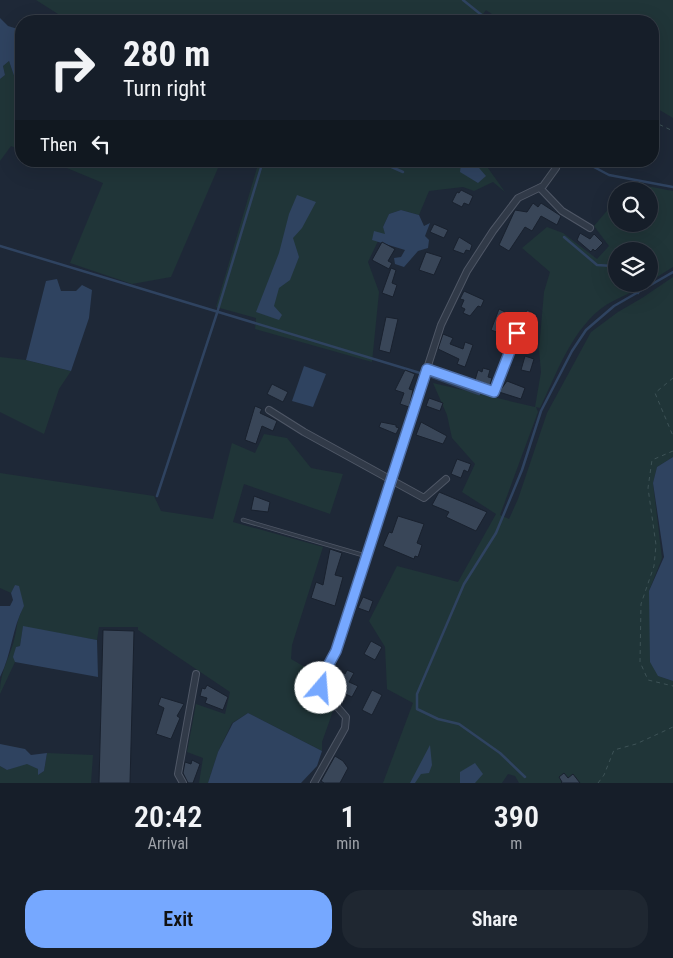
<!DOCTYPE html>
<style>
:root{--surface:#161e29;--page:#1f2731;--text:#f1f3f6;--muted:#9ea2a8;--line:#353c46;--accent:#76a8ff}
body{margin:0;font-family:"Roboto Condensed",sans-serif;background:var(--page);color:var(--text);height:100vh;display:flex;flex-direction:column;font-size:19px;white-space:nowrap}
*{box-sizing:border-box;margin:0}
p{font-size:16px;color:var(--muted)}
.icon{flex:none;width:28px;height:28px;fill:none;stroke:currentColor;stroke-width:2;stroke-linecap:round;stroke-linejoin:round}
.map{position:relative;height:783px;overflow:hidden}
.panel{display:flex;flex-direction:column;background:var(--surface);flex:1}
.panel>*{flex:none}
.guide{position:absolute;left:15px;top:15px;width:644px;height:152px;border-radius:20px;box-shadow:0 5px 20px #0002,0 0 0 1px var(--line);background:#161e29;color:var(--text);overflow:hidden}
.controls{position:absolute;left:608px;top:182px;display:grid;gap:10px}
.controls a{display:grid;place-items:center;width:50px;height:50px;border-radius:50%;background:var(--surface);box-shadow:0 5px 20px #0002,0 0 0 1px var(--line);font-size:25px}
.pin{position:absolute;display:grid;place-items:center;width:42px;height:42px;color:#fff;margin:-21px;border-radius:10px;box-shadow:0 2px 8px #0006}
.me{position:absolute;width:55px;margin:-28px;rotate:18deg;stroke-linejoin:round;filter:drop-shadow(0 0 4px #0008)}
.turn{display:flex;align-items:center;gap:18px;height:105px;padding:0 25px;font-size:22px}
.turn .icon{width:65px;height:65px;stroke-width:2.5}
.turn b{display:block;font-size:35px;line-height:42px}
.then{display:flex;align-items:center;height:48px;padding:0 25px;background:#0003;gap:10px;font-size:19px}
.eta{display:flex;justify-content:space-evenly;align-items:center;height:85px;text-align:center}
.eta b{font-size:30px;font-weight:600;line-height:35px}
.cta{display:flex;gap:10px;margin-top:auto;padding:10px 25px}
.cta a{flex:1;height:58px;border-radius:20px;background:var(--accent);color:#111;font-size:20px;font-weight:600;line-height:58px;text-align:center}
.cta a+a{background:var(--page);color:var(--text)}
.map>svg:first-child{display:block}
.green{fill:#203538}
.water{fill:#2f4360}
.lines{fill:none;stroke-linecap:round;stroke-linejoin:round}
.stream{stroke:#2f4360;stroke-width:2.5}
.building{fill:#394658;stroke:#19212e}
.service-casing{stroke:#4f5766;stroke-width:4.5}
.minor-casing{stroke:#4f5766;stroke-width:8}
.path{stroke:#3d5256;stroke-width:1;stroke-dasharray:4 4;stroke-linecap:butt}
.service{stroke:#313a48;stroke-width:3}
.minor{stroke:#313a48;stroke-width:6}
.route-casing{stroke:#4d6da6;stroke-width:12}
.route{stroke:#76a8ff;stroke-width:9}
</style>
<div class="map">
<svg width="673" height="783" viewBox="0 0 673 783">
<rect width="100%" height="100%" fill="#1e2837"/>
<g class="green">
<path d="M36,0H673V118L653,106L652,21H502L486,10L478,21H69Z"/>
<path d="M9,61L21,96V150L11,146L0,161V79L5,75L3,66Z"/>
<path d="M50,161H221L171,277L132,284L70,263L103,183Z"/>
<path d="M259,161H483L505,192L493,182L474,191L463,187L429,191L419,215L401,210L389,214L383,227L386,234L372,239L378,241L368,262L379,292L372,362L255,329L256,318L216,307Z"/>
<path d="M631,183L673,191V267L649,282V251H616V284H647C634,292 619,297 606,305C572,328 557,373 540,408L536,407L538,412L500,515L509,519L518,499L547,413L591,332L618,312L642,298L673,277V457L657,467L653,483L662,558L649,591L658,676L673,681V783H519L515,776L508,774L502,783H383L413,703L387,689L385,647L369,621L397,566L458,582L496,514L462,492L475,464L452,438L447,415L433,383L535,407L541,372L539,349L544,292L550,272L522,248L547,227L563,233L597,259L609,246L594,226L616,200V224H649V191H624Z"/>
<path d="M0,357L26,360L71,371L59,389L44,434L0,412Z"/>
<path d="M264,434L287,438L311,468L343,474L330,514L244,484L233,522L323,547L292,645L291,659L312,671L306,700L333,711L322,742V751L248,713L232,723L218,752L208,783H199L203,758L187,752L196,704L225,714L230,692L138,630V627H99L97,640L23,627L20,646L16,647L15,662L0,694C0,673 7,663 13,644C18,628 15,623 24,606L15,585L11,593L0,588V473L154,496L161,511L213,519L232,443L255,453Z"/>
<path d="M47,753L93,755L91,783H0V766L7,770L27,763L38,769V775L44,771Z"/>
</g>
<g class="water">
<path d="M0,18L8,26L21,30V96L9,61L3,66L5,75L0,79Z"/>
<path d="M473,161L486,176L478,183L460,172L461,164L467,168Z"/>
<path d="M297,195L316,202L302,228L293,238L299,257L290,280L279,288L274,306L282,315L279,320L256,312L279,253L289,214Z"/>
<path d="M401,210L419,215L424,226L430,223L425,236L429,240L428,248L418,251L404,267L395,264L394,258L401,257L405,250L372,240L374,231L385,234L383,227L389,214Z"/>
<path d="M57,279L61,291H76L82,285L92,290L89,318L71,371L26,360L46,281Z"/>
<path d="M304,366L326,374L313,407L292,401Z"/>
<path d="M673,457V681L658,676L650,662L649,591L664,557L653,483L657,467Z"/>
<path d="M15,585L19,586L24,606C12,628 12,653 0,677V606H10L13,600L11,593Z"/>
<path d="M23,626L97,640L98,677L15,662L13,657L16,647L20,646Z"/>
<path d="M248,713L322,751L317,766L301,783H208L218,752L233,723Z"/>
<path d="M0,744L25,749L31,755L47,753L44,771L38,775V769L27,764L7,770L0,766Z"/>
<path d="M430,745L432,765L429,773L421,774L415,783H410Z"/>
<path d="M475,763L483,774L475,783H460V772Z"/>
</g>
<g class="lines">
<g class="stream">
<path d="M463,0L489,21"/>
<path d="M378,161L403,172"/>
<path d="M593,161L592,166L609,175L673,187"/>
<path d="M564,237L597,265L613,266L616,270"/>
<path d="M0,246L420,373"/>
<path d="M629,284L638,293"/>
<path d="M432,377L479,394"/>
<path d="M157,496L217,313L263,161"/>
<path d="M525,777L500,753L459,724L438,719L417,709V694L464,584L496,533L522,470L541,411L572,351L586,330L614,306L673,272"/>
</g>
</g>
<g class="building">
<path d="M461,190L473,196L469,205L464,203L462,207L452,202L457,192L459,193Z"/>
<path d="M533,203L538,207L541,203L561,216L557,225L541,216L532,231L525,227L509,251L499,245L515,210L527,212Z"/>
<path d="M434,224L448,230L444,238L430,232Z"/>
<path d="M580,233L590,239L594,234L603,243L595,251L593,249L591,252L577,240Z"/>
<path d="M459,237L472,245L470,251L466,250L464,254L453,250Z"/>
<path d="M382,242L395,249L388,261L392,263L389,269L372,260Z"/>
<path d="M426,252L442,257L434,275L419,270Z"/>
<path d="M391,268L396,270L392,283L397,285L393,297L382,293Z"/>
<path d="M464,291L484,300L481,307L478,306L470,316L463,313L465,309L461,307L464,300L460,299Z"/>
<path d="M499,309L505,312L504,315L511,318L505,335L491,330Z"/>
<path d="M527,310L537,315L529,330L519,325Z"/>
<path d="M386,317L398,319L390,353L379,350Z"/>
<path d="M443,334L453,338L450,344L463,349L465,342L473,345L465,367L457,364L459,359L438,349Z"/>
<path d="M525,356L534,359L530,372L521,370Z"/>
<path d="M483,368L490,370L488,377L492,378L490,385L475,380L478,370L482,372Z"/>
<path d="M405,370L415,374L409,389L413,390L409,407L400,404L404,393L395,390Z"/>
<path d="M507,381L525,388L521,399L499,392Z"/>
<path d="M272,384L288,392L283,402L267,394Z"/>
<path d="M429,398L443,403L440,411L426,406Z"/>
<path d="M255,406L262,409L260,413L277,421L273,431L262,426L256,444L245,440Z"/>
<path d="M381,422L396,425V427L399,428L396,434L379,427Z"/>
<path d="M421,422L447,436L443,444L416,435Z"/>
<path d="M457,459L471,464L468,472L464,470L461,478L451,474Z"/>
<path d="M439,492L487,512L476,531L446,517L449,512L432,505Z"/>
<path d="M254,496L270,502L268,512L251,510Z"/>
<path d="M398,516L424,524L417,543L422,545L418,557L415,556L414,559L383,546L389,532L392,533Z"/>
<path d="M330,549L342,553L335,575L343,577L335,606L311,598L316,582L323,585Z"/>
<path d="M363,597L373,601L369,612L358,608Z"/>
<path d="M103,630L134,631L130,783H99Z"/>
<path d="M371,641L382,647L375,660L364,654Z"/>
<path d="M347,670L354,673L349,682L358,686L352,697L332,688L340,671L345,674Z"/>
<path d="M207,685L228,697L223,710L205,703L207,698L200,696L202,688L205,689Z"/>
<path d="M372,690L382,695L372,715L362,710Z"/>
<path d="M161,697L184,704L177,716L180,718L171,739L156,734L164,708L158,705Z"/>
<path d="M335,756L343,761L348,768L340,783H324L321,781Z"/>
<path d="M192,760L200,764L193,783H188L183,773L185,762L191,764Z"/>
<path d="M564,773L568,778L573,774L580,783H561L562,782L559,777Z"/>
</g>
<g class="lines">
<defs>
<path id="service" d="M243,520L366,556"/>
<g id="minor">
<path d="M540,188L562,211L590,228"/>
<path d="M427,369L494,392L517,333"/>
<path d="M269,410L304,432L424,498L446,479"/>
<path d="M183,783L178,774L196,674"/>
<path d="M314,783L345,728L346,717L321,688L323,675L336,651L441,325L467,271L493,231L518,198L543,186L556,168"/>
</g>
</defs>
<use href="#service" class="service-casing"/>
<use href="#minor" class="minor-casing"/>
<g class="path">
<path d="M652,121L673,131"/>
<path d="M673,378L655,393L673,436"/>
<path d="M673,451L652,460L648,488L656,545L654,566L641,604L640,662L648,680L673,686"/>
<path d="M598,783L604,775L614,750L636,744L673,727"/>
</g>
<use href="#service" class="service"/>
<use href="#minor" class="minor"/>
</g>
<g class="lines">
<defs>
<path id="route" d="M321,688L323,675L336,651L427,369L494,392L517,333"/>
</defs>
<use href="#route" class="route-casing"/>
<use href="#route" class="route"/>
</g>
</svg>
<div class="controls">
<a><svg class="icon" aria-label="search" viewBox="0 0 24 24"><circle cx="10" cy="10" r="6"/><path d="M15 15l6 6"/></svg></a>
<a><svg class="icon" aria-label="layers" viewBox="0 0 24 24"><path d="M12 4l9 5-9 5-9-5zM3 14l9 5 9-5"/></svg></a>
</div>
<div class="pin" style="left:517px;top:333px;background:#d93025"><svg class="icon" aria-label="arrive" viewBox="0 0 24 24"><path d="M6 21V4h12l-3 4 3 4H6"/></svg></div>
<svg class="me" style="left:321px;top:688px" viewBox="-20 -20 40 40"><circle r="19" fill="#fff"/><path d="M0-13L10 11 0 6-10 11z" fill="#76a8ff"/></svg>
<div class="guide">
<div class="turn"><svg class="icon" aria-label="right" viewBox="0 0 24 24"><path d="M7 20v-9h11M14 6l5 5-5 5"/></svg><div><b>280 m</b>Turn right</div></div>
<div class="then">Then<svg class="icon" aria-label="left" viewBox="0 0 24 24"><path d="M17 20v-9H6M10 6l-5 5 5 5"/></svg></div>
</div>
</div>
<section class="panel">
<div class="eta">
<div><b>20:42</b><p>Arrival</p></div>
<div><b>1</b><p>min</p></div>
<div><b>390</b><p>m</p></div>
</div>
<div class="cta"><a>Exit</a><a>Share</a></div>
</section>
